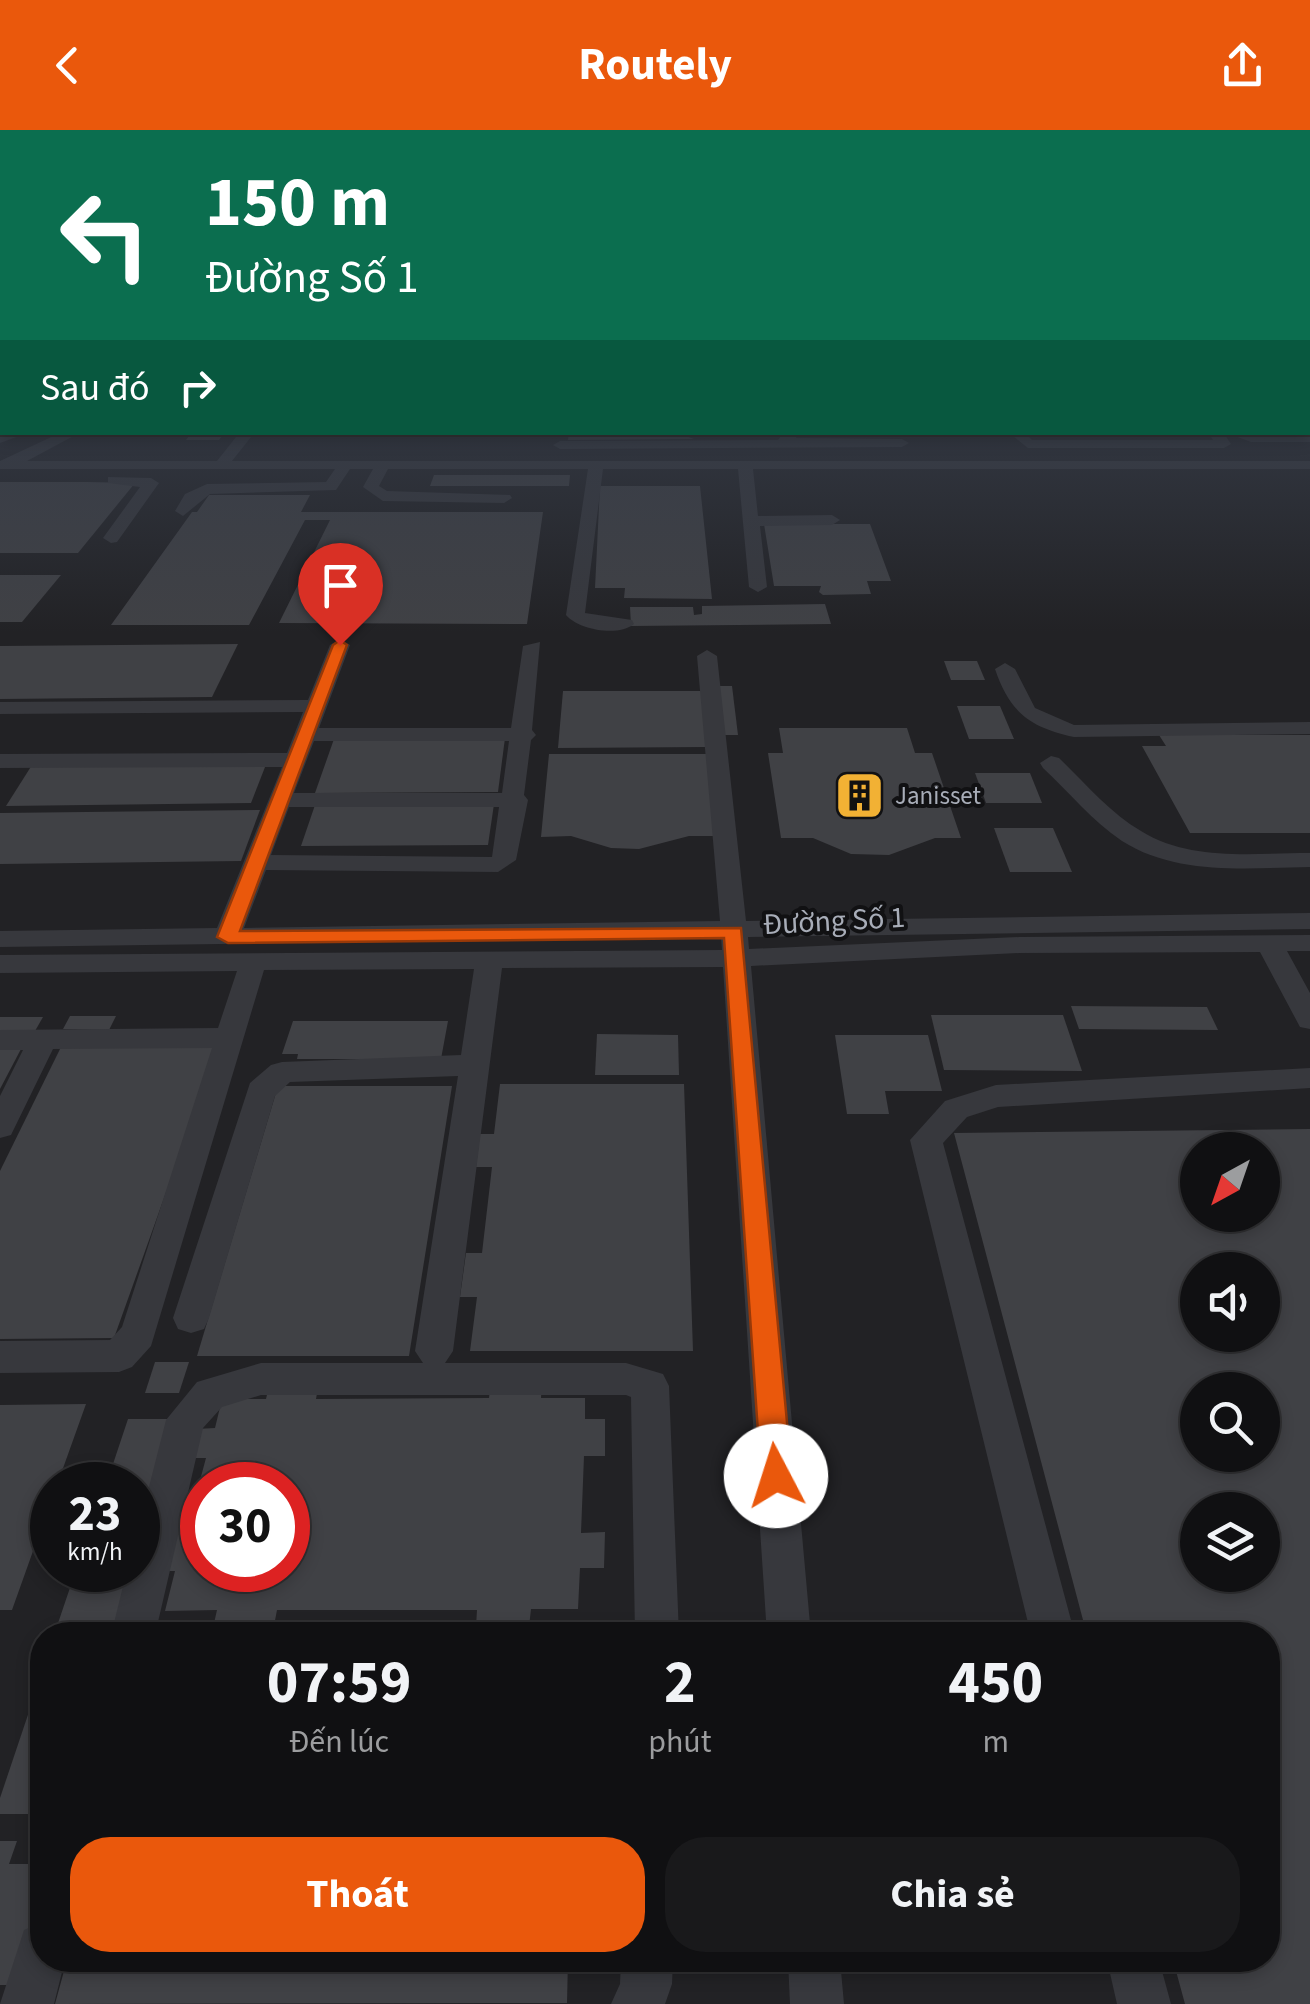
<!DOCTYPE html>
<html lang="vi">
<meta charset="utf-8">
<style>
:root{--surface:#101012;--page:#19191b;--text:#f1f3f6;--muted:#9c9d9f;--line:#303032;--accent:#ea580c}
body{margin:0;font-family:"Source Sans 3",sans-serif;background:var(--page);color:var(--text);height:100vh;display:flex;flex-direction:column;font-size:38px;white-space:nowrap}
*{box-sizing:border-box;margin:0}
p{font-size:32px;color:var(--muted)}
.icon{flex:none;width:55px;height:55px;fill:none;stroke:currentColor;stroke-width:2;stroke-linecap:round;stroke-linejoin:round}
.map{position:relative;flex:1;overflow:hidden}
.panel{position:absolute;left:30px;top:1492px;width:1250px;height:350px;display:flex;flex-direction:column;background:var(--surface);border-radius:40px;box-shadow:0 5px 15px #0003,0 0 0 2px var(--line)}
.panel>*{flex:none}
.banner{position:absolute;left:0px;top:0px;width:1310px;height:305px;box-shadow:0 5px 15px #0003,0 0 0 2px var(--line);background:#0b6e4f;color:#fff;overflow:hidden}
.needle{width:65px;rotate:220deg}
.fabs{position:absolute;left:1180px;top:1002px;display:grid;gap:20px}
.fabs a{display:grid;place-items:center;width:100px;height:100px;border-radius:50%;background:var(--surface);box-shadow:0 5px 15px #0003,0 0 0 2px var(--line);font-size:50px}
.speed{position:absolute;left:30px;top:1332px;display:flex;gap:20px;font-size:50px;font-weight:700;text-align:center}
.speed>*{display:grid;place-content:center;width:130px;height:130px;border-radius:50%;background:var(--surface);box-shadow:0 5px 15px #0003,0 0 0 2px var(--line);line-height:1}
.speed small{font-size:25px;font-weight:400}
.speed .limit{border:15px solid #d22;background:#fff;color:#111}
.pin{position:absolute;display:grid;place-items:center;width:85px;height:85px;color:#fff;margin:-102px -42px;border-radius:50% 50% 50% 0;rotate:-45deg;box-shadow:0 0 10px #0007}
.pin .icon{rotate:45deg}
.me{position:absolute;width:110px;margin:-55px;rotate:355deg;stroke-linejoin:round;filter:drop-shadow(0 0 8px #0008)}
.turn{display:flex;align-items:center;gap:35px;height:210px;padding:0 40px;font-size:45px}
.turn .icon{width:130px;height:130px;stroke-width:2.5}
.turn b{display:block;font-size:70px;line-height:85px}
.then{display:flex;align-items:center;height:95px;padding:0 40px;background:#0003;gap:20px;font-size:38px}
.eta{display:flex;justify-content:space-evenly;align-items:center;height:170px;text-align:center}
.eta b{font-size:60px;font-weight:700;line-height:70px}
.action{display:flex;gap:20px;margin-top:auto;padding:20px 40px}
.action a{flex:1;height:115px;border-radius:40px;background:var(--accent);color:#fff;font-size:40px;font-weight:700;line-height:115px;text-align:center}
.action a+a{background:var(--page);color:var(--text)}
header{display:flex;justify-content:space-between;align-items:center;height:130px;padding:0 40px;background:var(--accent);color:#fff;font-size:45px;font-weight:700}
.map>svg:first-child{display:block}
.built{fill:#222225;fill-rule:evenodd}
.building{fill:#404145;fill-rule:evenodd}
.lines{fill:none;stroke-linecap:round;stroke-linejoin:round}
.minor{fill:#37383d;fill-rule:evenodd}
.route{fill:#ea580c;stroke:#983908;stroke-width:2.5}
.labels{text-anchor:middle;dominant-baseline:central;stroke-width:8;stroke-linejoin:round;paint-order:stroke}
.far-poi-label{font-size:25px;fill:#a8adb8;stroke:#111113;text-anchor:start}
.street-label{font-size:30px;fill:#a8adb8;stroke:#111113}
</style>
<header><svg class="icon" aria-label="back" viewBox="0 0 24 24"><path d="M15 5l-7 7 7 7"/></svg>Routely<svg class="icon" aria-label="share" viewBox="0 0 24 24"><path d="M12 15V3M7 8l5-5 5 5M5 13v7h14v-7"/></svg></header>
<div class="map">
<svg width="1310" height="1874" viewBox="0 0 1310 1874">
<rect width="100%" height="100%" fill="#161618"/>
<path class="built" d="M0,240L2,302H1308L1310,240V1874H0ZM1198,1020H1262V1085H1198ZM1198,1140H1262V1205H1198ZM1198,1260H1262V1325H1198ZM52,1355H138V1440H52ZM202,1355H288V1440H202ZM1198,1380H1262V1445H1198ZM42,1505H1268V1830H42Z"/>
<g class="building">
<path d="M192,302H225L219,310H186Z"/>
<path d="M569,302H675L694,309L568,310Z"/>
<path d="M434,345H570L569,356H430Z"/>
<path d="M0,352H88L135,353L78,423H0Z"/>
<path d="M600,356H700L712,469L624,468L625,458H595Z"/>
<path d="M209,365H310L301,382H543L527,494L279,493L330,390H305L249,495H111L192,382H197Z"/>
<path d="M764,394H870L891,451H867L871,464L823,465L819,462L821,456H774Z"/>
<path d="M0,445H61L22,492H0Z"/>
<path d="M825,474L831,494L631,496L630,477H693L694,485L702,484V476Z"/>
<path d="M238,514L212,567L0,569V516Z"/>
<path d="M944,531H977L985,550H951Z"/>
<path d="M718,556H732L738,605H723Z"/>
<path d="M563,561H701L706,617L558,618Z"/>
<path d="M957,576H1000L1014,609H969Z"/>
<path d="M779,598H907L915,623H932L961,708H935L889,725L851,724L813,708H781L768,623H783Z"/>
<path d="M1159,605H1310V703H1190L1142,616H1166Z"/>
<path d="M505,608L498,662L315,663L334,609Z"/>
<path d="M549,624H709L715,706H689L639,719L611,718L571,706L541,707Z"/>
<path d="M267,632L251,673L6,676L32,635Z"/>
<path d="M975,643H1030L1042,673H986Z"/>
<path d="M494,674L488,715L301,716L315,675Z"/>
<path d="M260,680L241,731L0,734V683Z"/>
<path d="M994,698H1053L1072,742H1010Z"/>
<path d="M1071,876L1207,877L1218,900L1079,899Z"/>
<path d="M931,885H1063L1082,941L944,940Z"/>
<path d="M70,886H116L109,900L63,899Z"/>
<path d="M0,887H43L35,901H0Z"/>
<path d="M293,891H448L441,929H297L298,924H282Z"/>
<path d="M597,904L678,905L679,945H595Z"/>
<path d="M835,905H928L942,961H885L889,984H847Z"/>
<path d="M61,917H218L114,1208L0,1209V1041Z"/>
<path d="M0,919H21L0,959Z"/>
<path d="M500,954H684L693,1221H470L477,1167H460L466,1123H482L492,1037H476L480,1004H494Z"/>
<path d="M278,956H452L409,1226H197Z"/>
<path d="M1310,999V1874H1185L1173,1830H1268V1505H1087L954,1003ZM1198,1020H1262V1085H1198ZM1198,1140H1262V1205H1198ZM1198,1260H1262V1325H1198ZM1198,1380H1262V1445H1198Z"/>
<path d="M155,1232H189L179,1263H145Z"/>
<path d="M491,1250H542L541,1268H585V1289H605V1326H584L581,1403L605,1402L604,1438H580L578,1479H531L529,1497H476L477,1480H277L273,1501L212,1502L217,1480L165,1481L175,1441H156L171,1391H189L206,1328H188L196,1299L215,1298L222,1269H266L270,1252H319L316,1269L489,1268ZM202,1355H288V1440H202Z"/>
<path d="M86,1274L57,1355H52V1368L12,1480H0V1275Z"/>
<path d="M128,1289H176L152,1367H138V1355H106Z"/>
<path d="M138,1396H152L120,1505H54L76,1440H138Z"/>
<path d="M42,1543V1684H0V1668Z"/>
<path d="M0,1711H17L9,1734H42V1765L17,1855H0Z"/>
<path d="M67,1830H568L567,1873L55,1874Z"/>
</g>
<g class="lines">
<g class="minor">
<path d="M2,256V264L0,265V257Z"/>
<path d="M24,302L22,305L0,313V304Z"/>
<path d="M62,302H81L27,331H217L240,302H255L232,331H1310V339H753L758,386L832,385L840,390L832,395L760,396L767,457L758,462L749,457L738,339H603L585,483L632,490L634,494C618,507 579,500 566,485L588,339H388L379,356L387,361L510,365L512,368L504,373L383,371L363,357L373,339H350L336,360L210,364L183,386L175,381L185,364L207,354L326,352L335,339H0V331Z"/>
<path d="M784,302H798L796,308L902,309L909,313L902,317L560,319L553,315L560,311L778,310Z"/>
<path d="M1008,302H1024L1032,310H1213L1208,302H1223L1231,314L1224,318H1028Z"/>
<path d="M1224,302L1310,304V312H1251Z"/>
<path d="M108,347L151,348L159,353L117,412L111,413L103,408L140,357L108,353Z"/>
<path d="M340,509L350,515L319,598H511L523,516L540,512L532,600L536,605L531,610L524,665L528,670L516,730L498,742L266,740L244,798L720,791L697,526L707,520L717,526L746,791L1310,783V799L748,807L749,819L1020,807L1310,805V821H1287L1310,863V899L1300,897L1260,822L1020,823L751,836L811,1505H767L723,837L502,838L453,1221L445,1233H626L663,1244L669,1256L679,1505H635L631,1267L626,1265H261L222,1277L203,1298L155,1505H111L127,1440H138V1400L166,1290L197,1252L261,1233H423L415,1221L458,946L290,952L275,966L209,1188L204,1199L191,1203L178,1199L173,1188L250,953L271,935L282,932L461,925L474,839L264,840L151,1216L132,1237L119,1242L0,1243V1211L110,1210L122,1197L212,918L53,919L11,1005L0,1008V966L23,920H0V900L218,898L237,841L0,843V825L722,820L721,807L0,817V801L217,798L282,637L0,638V624L287,623L303,582L0,584V572L308,570L330,515ZM314,611H509L502,663H294ZM289,677H499L492,727L271,725Z"/>
<path d="M1005,533L1015,539L1035,578L1074,595L1310,592V604L1074,607C1030,597 1010,583 995,539Z"/>
<path d="M1051,626L1059,628C1085,653 1110,683 1141,701C1191,732 1254,723 1310,723V737C1248,738 1177,746 1122,711C1092,691 1069,662 1043,638L1040,633Z"/>
<path d="M1310,938V958L998,977L967,987L943,1013L1075,1505H1031L910,1010L945,971L996,955Z"/>
<path d="M42,1792V1830H65L54,1874H0L24,1800Z"/>
<path d="M621,1830H673L672,1854L665,1874H611L620,1854Z"/>
<path d="M788,1830H840L844,1874H790Z"/>
<path d="M1107,1830H1159L1171,1874H1117Z"/>
</g>
</g>
<linearGradient id="sky" x2="0" y2="1"><stop stop-color="#0c0c0d"/><stop offset="0.48" stop-color="#363c48"/><stop offset="1" stop-color="#363c48" stop-opacity="0"/></linearGradient>
<rect width="1310" height="502" fill="url(#sky)"/>
<path class="route" d="M340,510L347,515L240,801L741,798L792,1346L787,1356L776,1360L765,1356L761,1346L724,808L228,813L217,807L333,515Z"/>
<defs>
<symbol id="building-square" viewBox="-11 -11 22 22"><rect x="-9" y="-9" width="18" height="18" rx="4" fill="#f2b134" stroke="#111113"/><path d="M-4-6H4V6H1V3H-1V6H-4ZM-2.5-4.3h1.7v1.8h-1.7ZM.8-4.3h1.7v1.8H.8ZM-2.5-1h1.7V.8h-1.7ZM.8-1h1.7V.8H.8Z" fill="#111"/></symbol>
</defs>
<g fill-rule="evenodd">
<use href="#building-square" x="832" y="638" width="55" height="55"/>
</g>
<g class="labels">
<g class="far-poi-label">
<text x="895" y="666">Janisset</text>
</g>
<g class="street-label">
<text transform="translate(834 791) rotate(-3)">Đường Số 1</text>
</g>
</g>
</svg>
<div class="fabs">
<a><svg class="needle" viewBox="-14 -14 28 28"><path d="M0-13l5 13h-10z" fill="#e53935"/><path d="M0 13l5-13h-10z" fill="#9c9d9f"/></svg></a>
<a><svg class="icon" aria-label="sound" viewBox="0 0 24 24"><path d="M4 9h4l5-4v14l-5-4H4zM17 9q2 3 0 6"/></svg></a>
<a><svg class="icon" aria-label="search" viewBox="0 0 24 24"><circle cx="10" cy="10" r="6"/><path d="M15 15l6 6"/></svg></a>
<a><svg class="icon" aria-label="layers" viewBox="0 0 24 24"><path d="M12 4l9 5-9 5-9-5zM3 14l9 5 9-5"/></svg></a>
</div>
<div class="speed"><div>23<small>km/h</small></div><div class="limit">30</div></div>
<div class="pin" style="left:340px;top:515px;background:#d93025"><svg class="icon" aria-label="arrive" viewBox="0 0 24 24"><path d="M6 21V4h12l-3 4 3 4H6"/></svg></div>
<svg class="me" style="left:776px;top:1346px" viewBox="-20 -20 40 40"><circle r="19" fill="#fff"/><path d="M0-13L10 11 0 6-10 11z" fill="#ea580c"/></svg>
<div class="banner">
<div class="turn"><svg class="icon" aria-label="left" viewBox="0 0 24 24"><path d="M17 20v-9H6M10 6l-5 5 5 5"/></svg><div><b>150 m</b>Đường Số 1</div></div>
<div class="then">Sau đó<svg class="icon" aria-label="right" viewBox="0 0 24 24"><path d="M7 20v-9h11M14 6l5 5-5 5"/></svg></div>
</div>
<section class="panel">
<div class="eta">
<div><b>07:59</b><p>Đến lúc</p></div>
<div><b>2</b><p>phút</p></div>
<div><b>450</b><p>m</p></div>
</div>
<div class="action"><a>Thoát</a><a>Chia sẻ</a></div>
</section>
</div>
